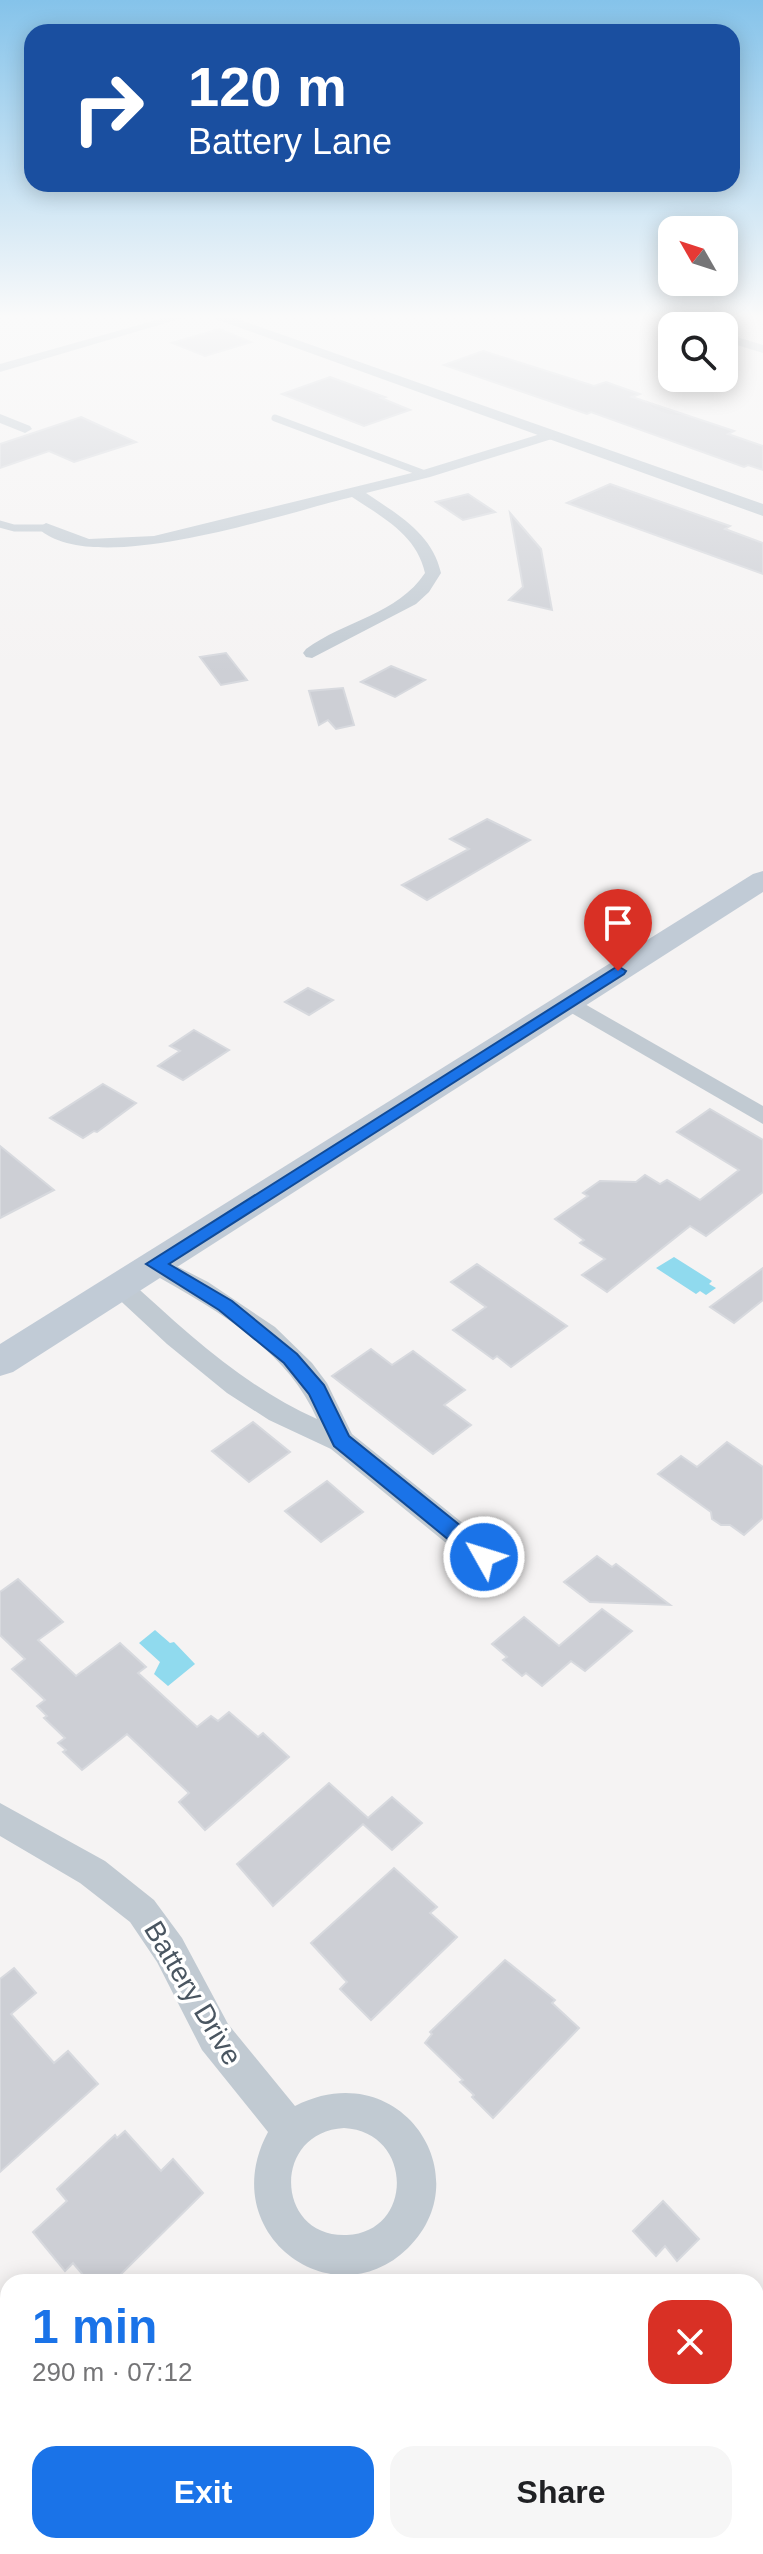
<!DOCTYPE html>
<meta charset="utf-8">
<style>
:root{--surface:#fff;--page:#f6f6f6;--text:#202124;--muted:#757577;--accent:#1a73e8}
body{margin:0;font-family:Arial,sans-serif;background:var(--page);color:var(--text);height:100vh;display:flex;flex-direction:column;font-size:30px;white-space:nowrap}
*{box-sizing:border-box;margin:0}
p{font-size:26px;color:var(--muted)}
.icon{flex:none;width:44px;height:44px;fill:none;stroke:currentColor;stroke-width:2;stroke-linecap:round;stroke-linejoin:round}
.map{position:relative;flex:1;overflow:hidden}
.sheet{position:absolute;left:0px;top:2274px;width:764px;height:280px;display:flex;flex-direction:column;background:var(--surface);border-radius:24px 24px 0 0;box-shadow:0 4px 20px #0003}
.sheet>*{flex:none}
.guide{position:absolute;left:24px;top:24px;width:716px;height:168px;border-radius:24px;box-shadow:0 4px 20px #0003;background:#1a4fa0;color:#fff;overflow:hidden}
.needle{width:52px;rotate:309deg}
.controls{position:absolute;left:658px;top:216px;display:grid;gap:16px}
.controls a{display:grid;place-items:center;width:80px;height:80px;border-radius:16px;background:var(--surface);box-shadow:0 4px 20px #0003;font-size:40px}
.pin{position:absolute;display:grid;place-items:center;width:68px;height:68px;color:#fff;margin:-82px -34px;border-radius:50% 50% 50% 0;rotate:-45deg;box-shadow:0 0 8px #0007}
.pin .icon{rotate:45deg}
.me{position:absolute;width:88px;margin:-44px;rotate:309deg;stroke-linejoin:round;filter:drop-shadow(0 0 6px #0008)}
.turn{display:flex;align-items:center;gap:28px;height:168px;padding:0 32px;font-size:36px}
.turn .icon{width:104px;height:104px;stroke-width:2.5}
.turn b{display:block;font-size:56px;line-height:68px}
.round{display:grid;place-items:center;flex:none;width:84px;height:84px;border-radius:24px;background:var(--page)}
.overview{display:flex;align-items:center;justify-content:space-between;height:136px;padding:0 32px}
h1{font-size:48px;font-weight:700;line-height:60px;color:var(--accent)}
.action{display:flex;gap:16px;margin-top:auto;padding:16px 32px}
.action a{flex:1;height:92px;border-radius:24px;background:var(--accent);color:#fff;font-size:32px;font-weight:700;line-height:92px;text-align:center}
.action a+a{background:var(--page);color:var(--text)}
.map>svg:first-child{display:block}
.water{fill:#90daee}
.building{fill:#cdcfd5;stroke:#d7d9de;stroke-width:2}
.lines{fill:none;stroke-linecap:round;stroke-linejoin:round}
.service{stroke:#c1cad2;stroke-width:7}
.minor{fill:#c1cad2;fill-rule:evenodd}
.tertiary{fill:#c1cad2;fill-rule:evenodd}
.secondary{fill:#c1cbd6;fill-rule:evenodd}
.route{fill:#1a73e8;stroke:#114b97;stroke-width:2}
.labels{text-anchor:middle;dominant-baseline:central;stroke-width:7;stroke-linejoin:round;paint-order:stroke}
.near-street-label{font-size:28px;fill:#4a5661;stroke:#fff}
</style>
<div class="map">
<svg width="763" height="2554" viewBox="0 0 763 2554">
<rect width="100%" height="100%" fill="#f5f3f3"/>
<g class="water">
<path d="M674,1257L712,1281L709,1284L716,1288L706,1295L700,1291L696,1294L656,1268Z"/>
<path d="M155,1630L170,1643L174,1642L195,1664L168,1686L154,1674L160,1662L139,1643Z"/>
</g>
<g class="building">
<path d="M219,329L251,342L205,356L172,343Z"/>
<path d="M483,351L594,386L606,382L640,394L632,397L734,431L728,434L763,446V470L748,465L744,467L591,412L587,414L444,365Z"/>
<path d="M330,377L385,397L381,398L410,410L364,426L282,394Z"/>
<path d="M81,417L136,442L74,462L49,451L0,468V444Z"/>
<path d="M610,484L730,526L725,529L763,543V574L567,503Z"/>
<path d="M468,494L495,512L463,520L436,502Z"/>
<path d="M510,513L541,549L552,610L509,600L523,587Z"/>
<path d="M226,653L247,680L221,685L200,657Z"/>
<path d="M391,666L425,680L395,697L361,682Z"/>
<path d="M343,688L354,725L336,729L328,720L319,725L309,691Z"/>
<path d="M487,819L530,840L427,900L402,885L469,849L450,839Z"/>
<path d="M308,988L333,1000L309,1015L285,1002Z"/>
<path d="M194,1030L229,1050L183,1080L158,1066L180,1051L170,1046Z"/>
<path d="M103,1084L136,1103L97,1132L94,1131L83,1138L50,1118Z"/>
<path d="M710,1109L763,1140V1192L706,1236L690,1226L607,1292L582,1275L605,1259L580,1243L584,1240L555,1219L588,1196L583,1193L600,1181L636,1182L645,1175L660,1184L667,1180L700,1200L739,1170L677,1132Z"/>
<path d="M0,1146L54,1190L0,1218Z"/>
<path d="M477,1264L567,1326L511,1367L497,1356L493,1359L453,1330L486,1307L451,1282Z"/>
<path d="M763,1268V1300L734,1323L710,1307Z"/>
<path d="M371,1349L392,1365L413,1351L465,1390L444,1405L471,1425L433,1454L332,1376Z"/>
<path d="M253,1422L290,1452L249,1482L212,1451Z"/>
<path d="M727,1442L763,1467V1518L744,1535L730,1525H721L712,1519L711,1512L658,1474L681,1456L697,1467Z"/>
<path d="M327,1481L363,1512L321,1542L285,1511Z"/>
<path d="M597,1556L612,1567L616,1564L670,1605L590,1602L564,1582Z"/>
<path d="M18,1579L63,1622L38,1640L76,1676L120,1643L146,1667L138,1673L197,1727L211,1716L218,1721L229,1712L258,1737L263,1733L289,1757L205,1830L179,1802L189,1793L127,1734L82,1770L63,1752L66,1750L58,1743L65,1738L44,1718L47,1716L37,1706L45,1700L12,1669L25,1659L0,1635V1592Z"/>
<path d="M602,1609L632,1631L585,1671L571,1661L542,1686L526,1673L522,1676L503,1660L507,1657L492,1644L524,1617L559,1646Z"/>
<path d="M329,1783L368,1818L392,1797L422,1823L392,1850L363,1824L273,1906L237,1864Z"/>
<path d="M394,1868L437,1907L430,1913L457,1937L371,2020L340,1989L347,1982L311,1943Z"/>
<path d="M505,1960L555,2000L552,2003L579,2028L493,2118L472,2097L474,2095L460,2082L463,2080L425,2043L432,2034L430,2032Z"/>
<path d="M14,1968L36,1993L11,2014L54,2063L68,2051L98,2084L0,2172V1979Z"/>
<path d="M125,2131L161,2171L173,2159L203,2193L113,2282H89L73,2263L65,2271L33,2232L67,2201L57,2189L115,2135L117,2138Z"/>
<path d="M663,2201L699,2239L677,2261L665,2246L656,2256L633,2231Z"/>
</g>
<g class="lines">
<g class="service">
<path d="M275,418L425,474"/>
<path d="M0,524L14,528H46"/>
</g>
<g class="minor">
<path d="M167,317H186L0,372V364Z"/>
<path d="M650,317H668L692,326H672Z"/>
<path d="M724,333L763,345V353L724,341Z"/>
<path d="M0,414L30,426L32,429L25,433L0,423Z"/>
<path d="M550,431L557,435L555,438L430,477L366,493C398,515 432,533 441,573L429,592L416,604L312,658L306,657L303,653L306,649C344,621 398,614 425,573C417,535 382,517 352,497C284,513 92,580 38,528L46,523L89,539L154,536L420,471Z"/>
<path d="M569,995L763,1106V1124L561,1007L558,1002Z"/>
<path d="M155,1255L208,1282L275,1327L312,1363L327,1383L352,1434L495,1549L499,1557L495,1565L484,1569L473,1565L331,1449L269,1420L227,1393L167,1344L111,1292L107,1286L111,1280L120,1277L129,1280C187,1333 245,1387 317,1419C286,1347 211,1307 146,1270L142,1264L146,1258Z"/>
<path d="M0,1803L105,1861L154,1900L182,1938L228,2024L295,2106C399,2053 482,2175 408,2248C334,2321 213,2234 268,2132L202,2050L157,1962L130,1922L80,1883L0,1836ZM344,2128C414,2132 414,2232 347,2235C275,2238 271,2132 344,2128Z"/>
</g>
<path class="tertiary" d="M210,317H232L763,504V516Z"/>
<path class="secondary" d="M763,871V892L13,1372L0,1376V1344L753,874Z"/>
</g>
<linearGradient id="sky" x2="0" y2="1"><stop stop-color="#85c3ea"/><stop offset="0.47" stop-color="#fafafa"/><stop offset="1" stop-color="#fafafa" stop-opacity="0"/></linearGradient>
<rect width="763" height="674" fill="url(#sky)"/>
<path class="route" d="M618,966L626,971L624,974L169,1264L232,1301L297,1354L324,1385L349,1436L492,1551L495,1557L492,1563L484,1565L477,1563L334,1446L309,1394L284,1363L219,1310L146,1264Z"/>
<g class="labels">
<g class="near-street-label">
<text transform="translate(193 1993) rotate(59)">Battery Drive</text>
</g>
</g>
</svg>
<div class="controls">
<a><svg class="needle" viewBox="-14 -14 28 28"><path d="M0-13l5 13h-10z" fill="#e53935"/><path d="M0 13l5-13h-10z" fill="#757577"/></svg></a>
<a><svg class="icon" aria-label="search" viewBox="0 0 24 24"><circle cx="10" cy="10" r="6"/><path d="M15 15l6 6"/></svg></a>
</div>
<div class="pin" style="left:618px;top:971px;background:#d93025"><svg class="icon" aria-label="arrive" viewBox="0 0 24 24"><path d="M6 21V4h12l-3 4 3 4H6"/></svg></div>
<svg class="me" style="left:484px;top:1557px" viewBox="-20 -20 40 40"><circle r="17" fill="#1a73e8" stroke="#fff" stroke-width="3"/><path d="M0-11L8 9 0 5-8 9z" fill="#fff"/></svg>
<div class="guide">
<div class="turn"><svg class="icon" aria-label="right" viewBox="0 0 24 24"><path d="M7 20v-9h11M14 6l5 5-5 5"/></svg><div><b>120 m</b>Battery Lane</div></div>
</div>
<section class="sheet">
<div class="overview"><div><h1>1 min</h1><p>290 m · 07:12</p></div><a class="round" style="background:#d93025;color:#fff"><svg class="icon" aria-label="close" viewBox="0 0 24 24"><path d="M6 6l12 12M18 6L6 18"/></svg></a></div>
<div class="action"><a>Exit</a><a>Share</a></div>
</section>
</div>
